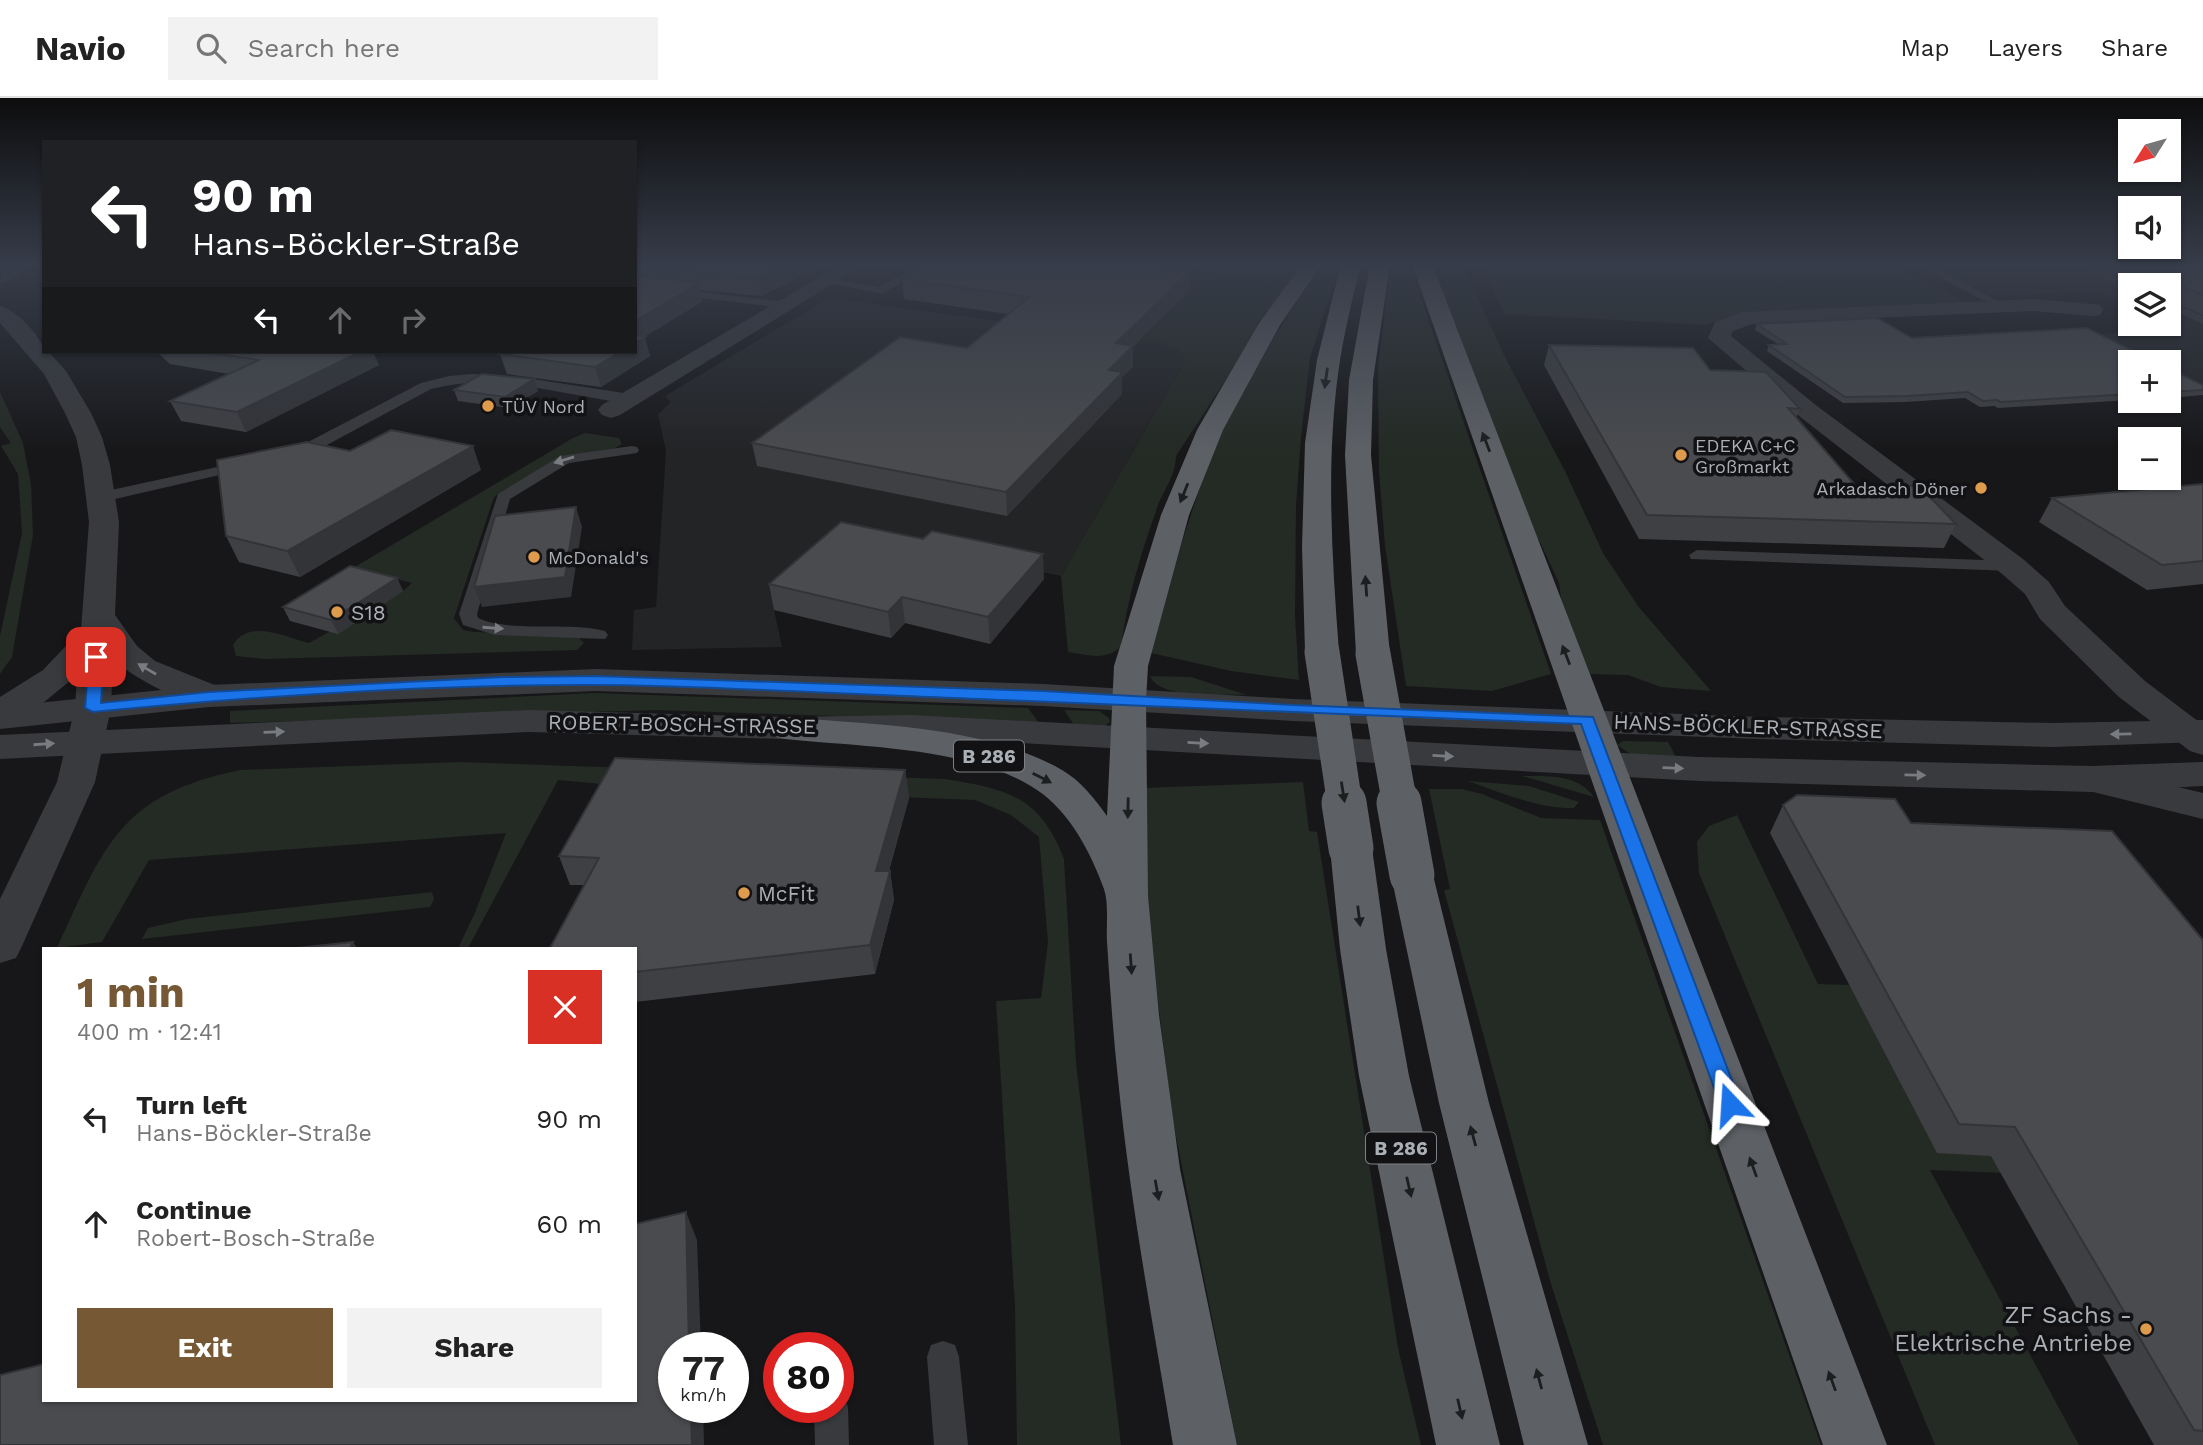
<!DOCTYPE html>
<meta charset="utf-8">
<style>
:root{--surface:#fff;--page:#f2f2f2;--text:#222;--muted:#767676;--line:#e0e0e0;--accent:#765834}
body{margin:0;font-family:"Work Sans",sans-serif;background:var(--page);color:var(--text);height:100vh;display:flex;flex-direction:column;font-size:26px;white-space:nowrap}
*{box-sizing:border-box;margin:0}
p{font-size:23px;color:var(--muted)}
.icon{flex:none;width:38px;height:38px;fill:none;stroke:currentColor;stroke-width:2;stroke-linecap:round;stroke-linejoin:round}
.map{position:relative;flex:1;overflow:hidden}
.drawer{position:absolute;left:42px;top:849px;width:595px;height:455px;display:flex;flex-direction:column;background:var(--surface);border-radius:0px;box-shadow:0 2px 5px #0004}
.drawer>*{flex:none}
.banner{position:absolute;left:42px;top:42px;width:595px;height:214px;border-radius:0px;box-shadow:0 2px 5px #0004;background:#202124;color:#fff;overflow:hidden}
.needle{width:46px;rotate:233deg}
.fabs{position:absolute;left:2118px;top:21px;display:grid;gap:14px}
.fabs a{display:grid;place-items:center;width:63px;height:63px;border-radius:0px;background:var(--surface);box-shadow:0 2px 5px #0004;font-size:35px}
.speed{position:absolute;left:658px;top:1234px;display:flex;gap:14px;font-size:35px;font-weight:700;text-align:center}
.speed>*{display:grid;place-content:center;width:91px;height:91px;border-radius:50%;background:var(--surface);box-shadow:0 2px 5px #0004;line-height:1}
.speed small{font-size:18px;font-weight:400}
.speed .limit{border:10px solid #d22;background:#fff;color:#111}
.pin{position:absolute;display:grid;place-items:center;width:60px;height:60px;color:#fff;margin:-30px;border-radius:14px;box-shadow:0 4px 10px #0006}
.me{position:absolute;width:77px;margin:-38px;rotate:340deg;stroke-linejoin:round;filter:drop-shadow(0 0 5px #0008)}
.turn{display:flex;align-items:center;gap:24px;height:147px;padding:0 35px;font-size:32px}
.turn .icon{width:91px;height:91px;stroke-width:2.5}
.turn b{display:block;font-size:49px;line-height:60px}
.lanes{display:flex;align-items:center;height:66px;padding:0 35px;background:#0003;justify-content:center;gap:35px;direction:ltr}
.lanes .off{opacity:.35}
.round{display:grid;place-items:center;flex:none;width:74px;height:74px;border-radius:0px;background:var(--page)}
.overview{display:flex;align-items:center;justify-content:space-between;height:119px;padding:0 35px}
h1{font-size:42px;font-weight:700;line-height:52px;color:var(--accent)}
.button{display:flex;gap:14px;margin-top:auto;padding:14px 35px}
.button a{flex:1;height:80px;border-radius:0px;background:var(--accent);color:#fff;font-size:28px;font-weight:700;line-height:80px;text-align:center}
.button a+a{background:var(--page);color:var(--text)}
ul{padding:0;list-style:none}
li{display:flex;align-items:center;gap:21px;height:105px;padding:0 35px}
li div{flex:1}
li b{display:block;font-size:26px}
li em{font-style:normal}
header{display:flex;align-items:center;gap:42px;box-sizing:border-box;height:98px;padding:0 35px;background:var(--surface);border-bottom:2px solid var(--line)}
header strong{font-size:33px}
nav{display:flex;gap:38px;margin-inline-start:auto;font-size:24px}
.search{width:490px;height:63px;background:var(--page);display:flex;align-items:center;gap:18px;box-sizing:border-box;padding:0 24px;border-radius:0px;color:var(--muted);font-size:26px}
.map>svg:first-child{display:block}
.built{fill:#232426}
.green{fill:#242a24}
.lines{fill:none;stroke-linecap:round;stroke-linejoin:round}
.service{fill:#393a3d;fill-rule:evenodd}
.minor{fill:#393a3d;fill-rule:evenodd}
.tertiary{fill:#393a3d;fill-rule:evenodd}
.trunk{fill:#5d6065;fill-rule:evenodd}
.trunk-bridge-far1{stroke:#5d6065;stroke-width:35}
.trunk-bridge{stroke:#5d6065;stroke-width:45}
.wall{fill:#3f4043}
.shaded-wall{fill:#333437}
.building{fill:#494b4e;stroke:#333437;stroke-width:2}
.oneway{fill:#1d1e20}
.oneway2{fill:#787b80}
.route{fill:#1a73e8;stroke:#114b97;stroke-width:2}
.poi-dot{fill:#dd9b4b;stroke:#121214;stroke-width:2.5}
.labels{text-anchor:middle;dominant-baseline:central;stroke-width:7;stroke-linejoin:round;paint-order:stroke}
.far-poi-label{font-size:18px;fill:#abb0b7;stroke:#121214;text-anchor:start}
.shield{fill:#121214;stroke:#7d8186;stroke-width:2}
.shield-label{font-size:19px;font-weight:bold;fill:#abb0b7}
.poi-label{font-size:21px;fill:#abb0b7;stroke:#121214;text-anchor:start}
.street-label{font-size:21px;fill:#abb0b7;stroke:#121214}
.near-poi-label{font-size:24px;fill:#abb0b7;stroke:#121214;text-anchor:end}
</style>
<header>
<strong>Navio</strong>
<div class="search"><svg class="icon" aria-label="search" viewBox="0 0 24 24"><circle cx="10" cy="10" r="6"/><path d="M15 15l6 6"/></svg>Search here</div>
<nav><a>Map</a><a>Layers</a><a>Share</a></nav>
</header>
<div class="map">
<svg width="2203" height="1347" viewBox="0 0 2203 1347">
<rect width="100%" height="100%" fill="#171719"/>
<g class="built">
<path d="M1928,166H2203V286L2168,270V264H2157L2099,236L2181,232L2168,225V187H2130V207L2103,194L1990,198Z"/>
<path d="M829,200L1159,245L1181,253L1185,263L1061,478L938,452L774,512L782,549L632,552L634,512L656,509L666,353L658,316L671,304L665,298Z"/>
</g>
<g class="green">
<path d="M1157,166H1301L1176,358C1176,379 1162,393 1156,413C1140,458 1127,502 1121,549C1105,563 1088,557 1068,554L1061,478L1185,263L1181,253L1159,245L1140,243L1188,192L1147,170L1223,177Z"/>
<path d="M1322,166H1340L1310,260L1301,339L1296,408L1295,518L1299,582L1231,573L1151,555L1182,444L1213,349L1273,241Z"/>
<path d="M1428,166H1462L1506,261L1565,373L1603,455L1638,508L1711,593L1661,589L1628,577L1588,576L1564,523L1559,485L1539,442L1530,431Z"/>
<path d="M1480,166H1891L1967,205L1734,217L1706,227L1505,216Z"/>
<path d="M1397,168L1411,172L1551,576L1492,593L1406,588L1385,448L1379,373L1378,269L1390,173Z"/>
<path d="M0,294L23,345L31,386L33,437L12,559L0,576V538L22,435L18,376L1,348L11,345L0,329Z"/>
<path d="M585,335L619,340L622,346L613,351L556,361L494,399L454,520L463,532L474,534L576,537L584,545L577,552L265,561L236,558L233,547C249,520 286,539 309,545L403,493L412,485L353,470L573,340Z"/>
<path d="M1150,578L1191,579L1247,597C1223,596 1160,602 1150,578Z"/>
<path d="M594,595L1028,610L1039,625L657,612L230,625V613Z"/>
<path d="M1064,612L1099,613L1109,620L1110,624L1103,629L1075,628Z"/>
<path d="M1623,643L1668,644L1676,659L1632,657L1617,647Z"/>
<path d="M459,664L945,681C1007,691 1040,698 1064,761L1076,965L1121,1347H1017L1015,1208L996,903L1041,900L1048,844L1039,739L1011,717L975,702L624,688L558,682L468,850H458L474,817L506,735L149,762L102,844L57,850C104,748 120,696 241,672Z"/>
<path d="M1522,678C1548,678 1578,676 1594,699Z"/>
<path d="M1468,683L1529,688L1579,704L1574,710C1538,711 1502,695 1468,683Z"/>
<path d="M1303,684L1309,733L1317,734L1398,1250L1421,1347H1237L1172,1018L1146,804L1142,690Z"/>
<path d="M1429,691H1462L1482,696L1541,720L1600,722L1821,1347H1603L1551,1186L1444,792L1450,791Z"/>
<path d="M1737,717L1818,886L1849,887L2203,1069L2003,1075L1930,1072L2079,1347H1935L1699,775L1697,744L1709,728Z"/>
<path d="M432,794L434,801L430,809L142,841L148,830L187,821Z"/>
</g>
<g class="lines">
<g class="service">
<path d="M919,166H931L882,196L819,183L825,180L880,189Z"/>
<path d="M1915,166H1928L2008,208L1998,210Z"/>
<path d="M2072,166H2085L2134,187H2130V192L2126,191Z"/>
<path d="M635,186L786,204L792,207L786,210L635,192Z"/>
<path d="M2168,203L2203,218V226L2168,210Z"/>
<path d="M473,276L526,280L630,296L637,300C627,308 607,302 594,300C540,291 485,276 431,291L325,348L294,359L287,355L421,285L449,278Z"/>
<path d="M632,348L637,349L639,352L637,355L569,365L510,401L477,516L478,520C510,535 566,523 605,533L608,537L605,541L495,537L463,527L459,516L498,396L560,358Z"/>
<path d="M245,363L252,367L250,370L102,404L94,399L102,394Z"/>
<path d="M1697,452L2012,463L2020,468L2012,473L1691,461L1689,457Z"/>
<path d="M943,1243L955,1247L959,1259L968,1347H934L927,1259L931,1247Z"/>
<path d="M838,1295L843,1297L848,1309L849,1347H815L814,1309H838Z"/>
</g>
<g class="minor">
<path d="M0,166H21L23,169L17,179L0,186L2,171Z"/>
<path d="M842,166H865L620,317L611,320L602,317L598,312L602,307Z"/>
<path d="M2034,201L2092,206L2100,207L2103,212L2100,217L2092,218L2034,213L1755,225L1733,233L1731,238L1817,308L2023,461L2049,484L2065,508L2145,583L2203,627V657L2190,653L2119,599L2040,521L2025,496L2001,475L1799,318L1708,240L1715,224L1742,214Z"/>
<path d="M0,208C15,211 43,239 44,254H49L66,273L91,315L102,339L110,367L119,424L115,517L137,548L155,563L222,590L227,598L222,606C192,613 136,581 113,562L111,610L95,684L22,848L16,860L0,865V801L57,684L75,610L77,577L43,605L0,623V599L43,572L81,532L89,424L82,367L76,339L65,315L44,276L0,225Z"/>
<path d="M2091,668L2203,695V721L2077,690L2072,681L2077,672Z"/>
</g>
<g class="tertiary">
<path d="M596,571L1043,586L1293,601L1760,619L2052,625L2203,622V644L2052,649L1760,641L1293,623L1043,608L596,593L209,609L0,631V609L209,587Z"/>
<path d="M528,612L785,619L911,617L1699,659L2091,668L2203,664V688L2091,694L1699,683L911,639L785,641L528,634L0,661V637Z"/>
</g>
<g class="trunk">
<path d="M1302,166H1322L1280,227L1223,332L1189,417L1148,568L1146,602L1148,798L1159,917L1180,1071L1237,1347H1173C1153,1225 1130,1104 1118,981C1113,935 1110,890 1107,844C1106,828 1109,806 1104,791C1091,755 1070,714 1037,692C975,649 859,649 785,641L772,638L767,630L772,622L785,619C873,627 984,627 1062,672C1081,683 1094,700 1107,718L1114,568L1161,417L1197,332L1258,227Z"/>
<path d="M1341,166H1361C1352,202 1343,239 1338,276C1326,368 1332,462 1339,554L1334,561L1322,564L1310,561L1305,554L1302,449L1305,345L1317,262Z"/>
<path d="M1370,166H1390L1373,282L1371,357L1390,556L1385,563L1373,566L1361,563L1356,556L1345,357L1349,282Z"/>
<path d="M1412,166H1432L1887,1347H1823Z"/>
<path d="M1351,736L1366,740L1372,750L1386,851L1409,978L1500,1347H1436L1359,978L1340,851L1330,750L1336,740Z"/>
<path d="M1412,762L1427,766L1433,777L1489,1005L1588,1347H1524L1439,1005L1391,777L1397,766Z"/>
</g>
<g class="trunk-bridge-far1">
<path d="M1322,554L1345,707"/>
<path d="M1373,556L1400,707"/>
</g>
<g class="trunk-bridge">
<path d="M1344,705L1351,750"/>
<path d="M1399,705L1412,777"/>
</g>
</g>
<g class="wall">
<path d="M635,166H826L761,198L701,192L703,203L644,239L650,258L601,289L507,276L500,256L635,254Z"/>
<path d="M2089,166H2203V217L2168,202V187H2136L2135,185Z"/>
<path d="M902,181L1189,192L1133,249V269L1122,279V296L1007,418L757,368L752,345L967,250L1008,216L904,201Z"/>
<path d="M1757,226L1912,240L2130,264V302L1998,310L1994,308L1980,309L1965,300L1905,304L1843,305L1767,253L1769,247L1778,246L1755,232Z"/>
<path d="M1549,247L1710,272L1800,311L1796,320L1855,387L1956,426L1944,450L1639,441L1544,267Z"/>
<path d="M157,254H373L379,267L246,334L181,323L170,303L229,276L170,266Z"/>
<path d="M2168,270L2203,287V297L2168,300Z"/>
<path d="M454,292L538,293L509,310L458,303Z"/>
<path d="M350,353L481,372L300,479L239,464L226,438Z"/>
<path d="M2203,386V486L2147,492L2039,424L2052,400Z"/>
<path d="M397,480L403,493L338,536L290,523L283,509Z"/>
<path d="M1044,481L990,546L905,525L891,540L774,512L769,486Z"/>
<path d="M905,672L909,700L889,773H890L894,802L875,876L635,904V850L584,787H570L559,758Z"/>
<path d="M1783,707L1911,725L2203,842V1347H2154L1991,1058L1937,1055L1770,735Z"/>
</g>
<g class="shaded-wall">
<path d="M789,166H826L761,198L758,181Z"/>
<path d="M1190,173L1189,192L1133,249V269L1122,279V296L1007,418L1006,394L1109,272L1116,245Z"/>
<path d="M699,185L703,203L635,244V223Z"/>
<path d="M645,239L650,258L601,289L595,269L620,254H635V245Z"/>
<path d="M360,254H373L379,267L246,334L237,314Z"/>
<path d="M534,281L538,293L509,310L505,299Z"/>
<path d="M473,348L481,372L300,479L287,453Z"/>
<path d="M576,409L582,429L571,499L482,509L474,489Z"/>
<path d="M1043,456L1044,481L990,546L988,519Z"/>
<path d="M397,480L403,493L338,536L331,522Z"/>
<path d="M902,499L905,525L891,540L888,514Z"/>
<path d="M905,672L909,700L881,801L876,773Z"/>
<path d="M890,773L894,802L875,876L870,847Z"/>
<path d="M353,844L357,850H350Z"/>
<path d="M686,1114L697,1142L701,1250H689Z"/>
<path d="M691,1309H703L704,1347H692Z"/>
</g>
<g class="building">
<path d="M635,166H789L758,181L635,167Z"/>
<path d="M927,166H1134L1190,173L1116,245L1133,248L1109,272L1123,274L1006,394L752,345L900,239L967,250L1029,199L902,181Z"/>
<path d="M2136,166H2203V197L2145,172L2143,169Z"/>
<path d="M635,177L699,185L635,223Z"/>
<path d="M1877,220L1912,240L2087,230L2156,264H2130V296L2001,304L1997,302L1983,303L1968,294L1907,298L1845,299L1769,247L1787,246L1757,226Z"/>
<path d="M635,237L645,239L635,245Z"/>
<path d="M1549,247L1693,250L1710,272L1766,274L1800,311L1788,310L1855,387L1919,388L1956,426L1647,417Z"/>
<path d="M205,254H360L237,314L170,303L259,262Z"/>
<path d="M505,254H620L595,269L500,256Z"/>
<path d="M2168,270L2203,287V292L2168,294Z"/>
<path d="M482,276L534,281L505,299L454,292Z"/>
<path d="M391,332L473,348L287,453L226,438L217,362L307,344L350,353Z"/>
<path d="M2203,386V463L2162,467L2052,400Z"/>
<path d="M576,409L565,479L474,489L495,418Z"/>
<path d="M841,424L923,441L932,433L1043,456L988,519L902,499L888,514L769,486Z"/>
<path d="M350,468L397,480L331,522L283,509Z"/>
<path d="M615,660L905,672L876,773H890L870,847L635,874V850H550L599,760L559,758Z"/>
<path d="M1797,697L1895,701L1911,725L2112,733L2203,842V1333L2194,1332L2015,1029L1959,1026L1783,707Z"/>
<path d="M353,844L350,850H297Z"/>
<path d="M686,1114L689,1250H674V1309H691L692,1347H0V1277L44,1266V1302H635V1126Z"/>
</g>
<defs><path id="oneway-solid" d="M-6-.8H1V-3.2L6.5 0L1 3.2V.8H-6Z" transform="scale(1.75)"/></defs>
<g class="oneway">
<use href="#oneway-solid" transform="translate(1326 280) rotate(98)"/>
<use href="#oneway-solid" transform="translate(1486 344) rotate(-111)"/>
<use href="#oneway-solid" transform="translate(1184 395) rotate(112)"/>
<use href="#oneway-solid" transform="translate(1366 488) rotate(-94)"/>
<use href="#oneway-solid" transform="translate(1566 557) rotate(-111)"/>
<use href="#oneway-solid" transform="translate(1042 680) rotate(27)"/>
<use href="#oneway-solid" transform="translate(1343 694) rotate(81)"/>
<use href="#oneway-solid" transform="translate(1128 710) rotate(91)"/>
<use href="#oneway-solid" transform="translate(1359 818) rotate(83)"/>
<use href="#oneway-solid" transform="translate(1131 866) rotate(86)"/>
<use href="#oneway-solid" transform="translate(1473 1038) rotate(-105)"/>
<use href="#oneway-solid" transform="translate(1753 1069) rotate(-110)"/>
<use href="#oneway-solid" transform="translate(1409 1089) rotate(77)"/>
<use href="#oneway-solid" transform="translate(1157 1092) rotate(80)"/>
<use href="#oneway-solid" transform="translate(1539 1281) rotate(-105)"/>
<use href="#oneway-solid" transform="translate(1832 1283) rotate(-110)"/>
<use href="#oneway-solid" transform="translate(1460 1311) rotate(77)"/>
</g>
<g class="oneway2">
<use href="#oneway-solid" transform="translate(564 362) rotate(163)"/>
<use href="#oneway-solid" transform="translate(493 530) rotate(4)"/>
<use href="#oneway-solid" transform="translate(147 571) rotate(-150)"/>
<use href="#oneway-solid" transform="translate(274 634) rotate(-2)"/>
<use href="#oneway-solid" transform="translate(2121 636) rotate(179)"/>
<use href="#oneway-solid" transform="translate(1198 645) rotate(3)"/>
<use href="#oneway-solid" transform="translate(44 646) rotate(-4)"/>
<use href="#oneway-solid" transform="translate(1443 658) rotate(3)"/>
<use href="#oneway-solid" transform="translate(1673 670) rotate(2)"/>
<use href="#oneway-solid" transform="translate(1915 677) rotate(1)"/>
</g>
<linearGradient id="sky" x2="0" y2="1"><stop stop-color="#0d0d0e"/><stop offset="0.47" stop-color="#363c49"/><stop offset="1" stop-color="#363c49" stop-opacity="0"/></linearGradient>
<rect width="2203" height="354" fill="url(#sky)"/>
<path class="route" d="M96,555L104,559L101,605L209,594L503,579L596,578L1043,593L1293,607L1593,619L1741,1006L1738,1012L1730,1015L1723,1012L1720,1006L1581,626C1332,618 1083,603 833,595C753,592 673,587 594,587C427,586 259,598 93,614L85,610L89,559Z"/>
<g class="poi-dot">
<circle cx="488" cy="308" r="7"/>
<circle cx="1681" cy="357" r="7"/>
<circle cx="1981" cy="390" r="7"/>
<circle cx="534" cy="459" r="7"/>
<circle cx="337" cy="514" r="7"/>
<circle cx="744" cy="795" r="7"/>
<circle cx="2146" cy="1231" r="7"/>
</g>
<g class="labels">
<g class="far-poi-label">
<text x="502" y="308">TÜV Nord</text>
<text x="1695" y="347">EDEKA C+C<tspan x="1695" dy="21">Großmarkt</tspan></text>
<text x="1967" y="390" text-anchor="end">Arkadasch Döner</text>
<text x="548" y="459">McDonald's</text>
</g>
<g class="shield">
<rect x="954" y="642.5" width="70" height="31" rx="5"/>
<rect x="1366" y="1034.5" width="70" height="31" rx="5"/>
</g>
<g class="shield-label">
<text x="989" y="658">B 286</text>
<text x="1401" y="1050">B 286</text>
</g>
<g class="poi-label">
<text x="351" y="514">S18</text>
<text x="758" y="795">McFit</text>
</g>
<g class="street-label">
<text transform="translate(682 626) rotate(1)">ROBERT-BOSCH-STRASSE</text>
<text transform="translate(1748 628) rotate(2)">HANS-BÖCKLER-STRASSE</text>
</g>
<g class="near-poi-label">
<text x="2132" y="1217">ZF Sachs -<tspan x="2132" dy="28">Elektrische Antriebe</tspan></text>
</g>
</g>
</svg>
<div class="fabs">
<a><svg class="needle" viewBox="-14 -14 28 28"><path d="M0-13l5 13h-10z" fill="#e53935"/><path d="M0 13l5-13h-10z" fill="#767676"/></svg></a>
<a><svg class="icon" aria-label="sound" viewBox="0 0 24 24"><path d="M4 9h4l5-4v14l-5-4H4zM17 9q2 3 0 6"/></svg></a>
<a><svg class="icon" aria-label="layers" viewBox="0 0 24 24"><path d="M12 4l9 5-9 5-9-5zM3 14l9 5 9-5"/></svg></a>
<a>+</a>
<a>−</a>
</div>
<div class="speed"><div>77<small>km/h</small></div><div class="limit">80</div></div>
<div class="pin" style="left:96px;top:559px;background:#d93025"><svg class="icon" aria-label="arrive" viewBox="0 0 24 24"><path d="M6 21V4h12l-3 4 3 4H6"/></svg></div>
<svg class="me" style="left:1730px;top:1006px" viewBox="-20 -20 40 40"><path d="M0-17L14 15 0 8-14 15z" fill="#1a73e8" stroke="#fff" stroke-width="4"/></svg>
<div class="banner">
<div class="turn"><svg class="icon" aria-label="left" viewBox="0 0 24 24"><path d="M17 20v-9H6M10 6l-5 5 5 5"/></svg><div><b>90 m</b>Hans-Böckler-Straße</div></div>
<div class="lanes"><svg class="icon" aria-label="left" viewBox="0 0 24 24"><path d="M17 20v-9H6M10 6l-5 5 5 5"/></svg><svg class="icon off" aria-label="ahead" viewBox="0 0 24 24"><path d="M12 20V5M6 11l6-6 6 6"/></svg><svg class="icon off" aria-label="right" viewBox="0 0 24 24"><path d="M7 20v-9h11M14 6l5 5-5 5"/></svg></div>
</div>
<section class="drawer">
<div class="overview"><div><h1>1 min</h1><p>400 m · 12:41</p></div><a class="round" style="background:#d93025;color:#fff"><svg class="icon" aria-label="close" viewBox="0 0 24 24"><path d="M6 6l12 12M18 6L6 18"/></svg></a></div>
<ul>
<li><svg class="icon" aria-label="left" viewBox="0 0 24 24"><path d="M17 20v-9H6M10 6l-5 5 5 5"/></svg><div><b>Turn left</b><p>Hans-Böckler-Straße</p></div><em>90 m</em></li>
<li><svg class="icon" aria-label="ahead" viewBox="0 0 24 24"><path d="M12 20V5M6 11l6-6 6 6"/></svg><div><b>Continue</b><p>Robert-Bosch-Straße</p></div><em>60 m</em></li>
</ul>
<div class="button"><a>Exit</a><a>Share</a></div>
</section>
</div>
